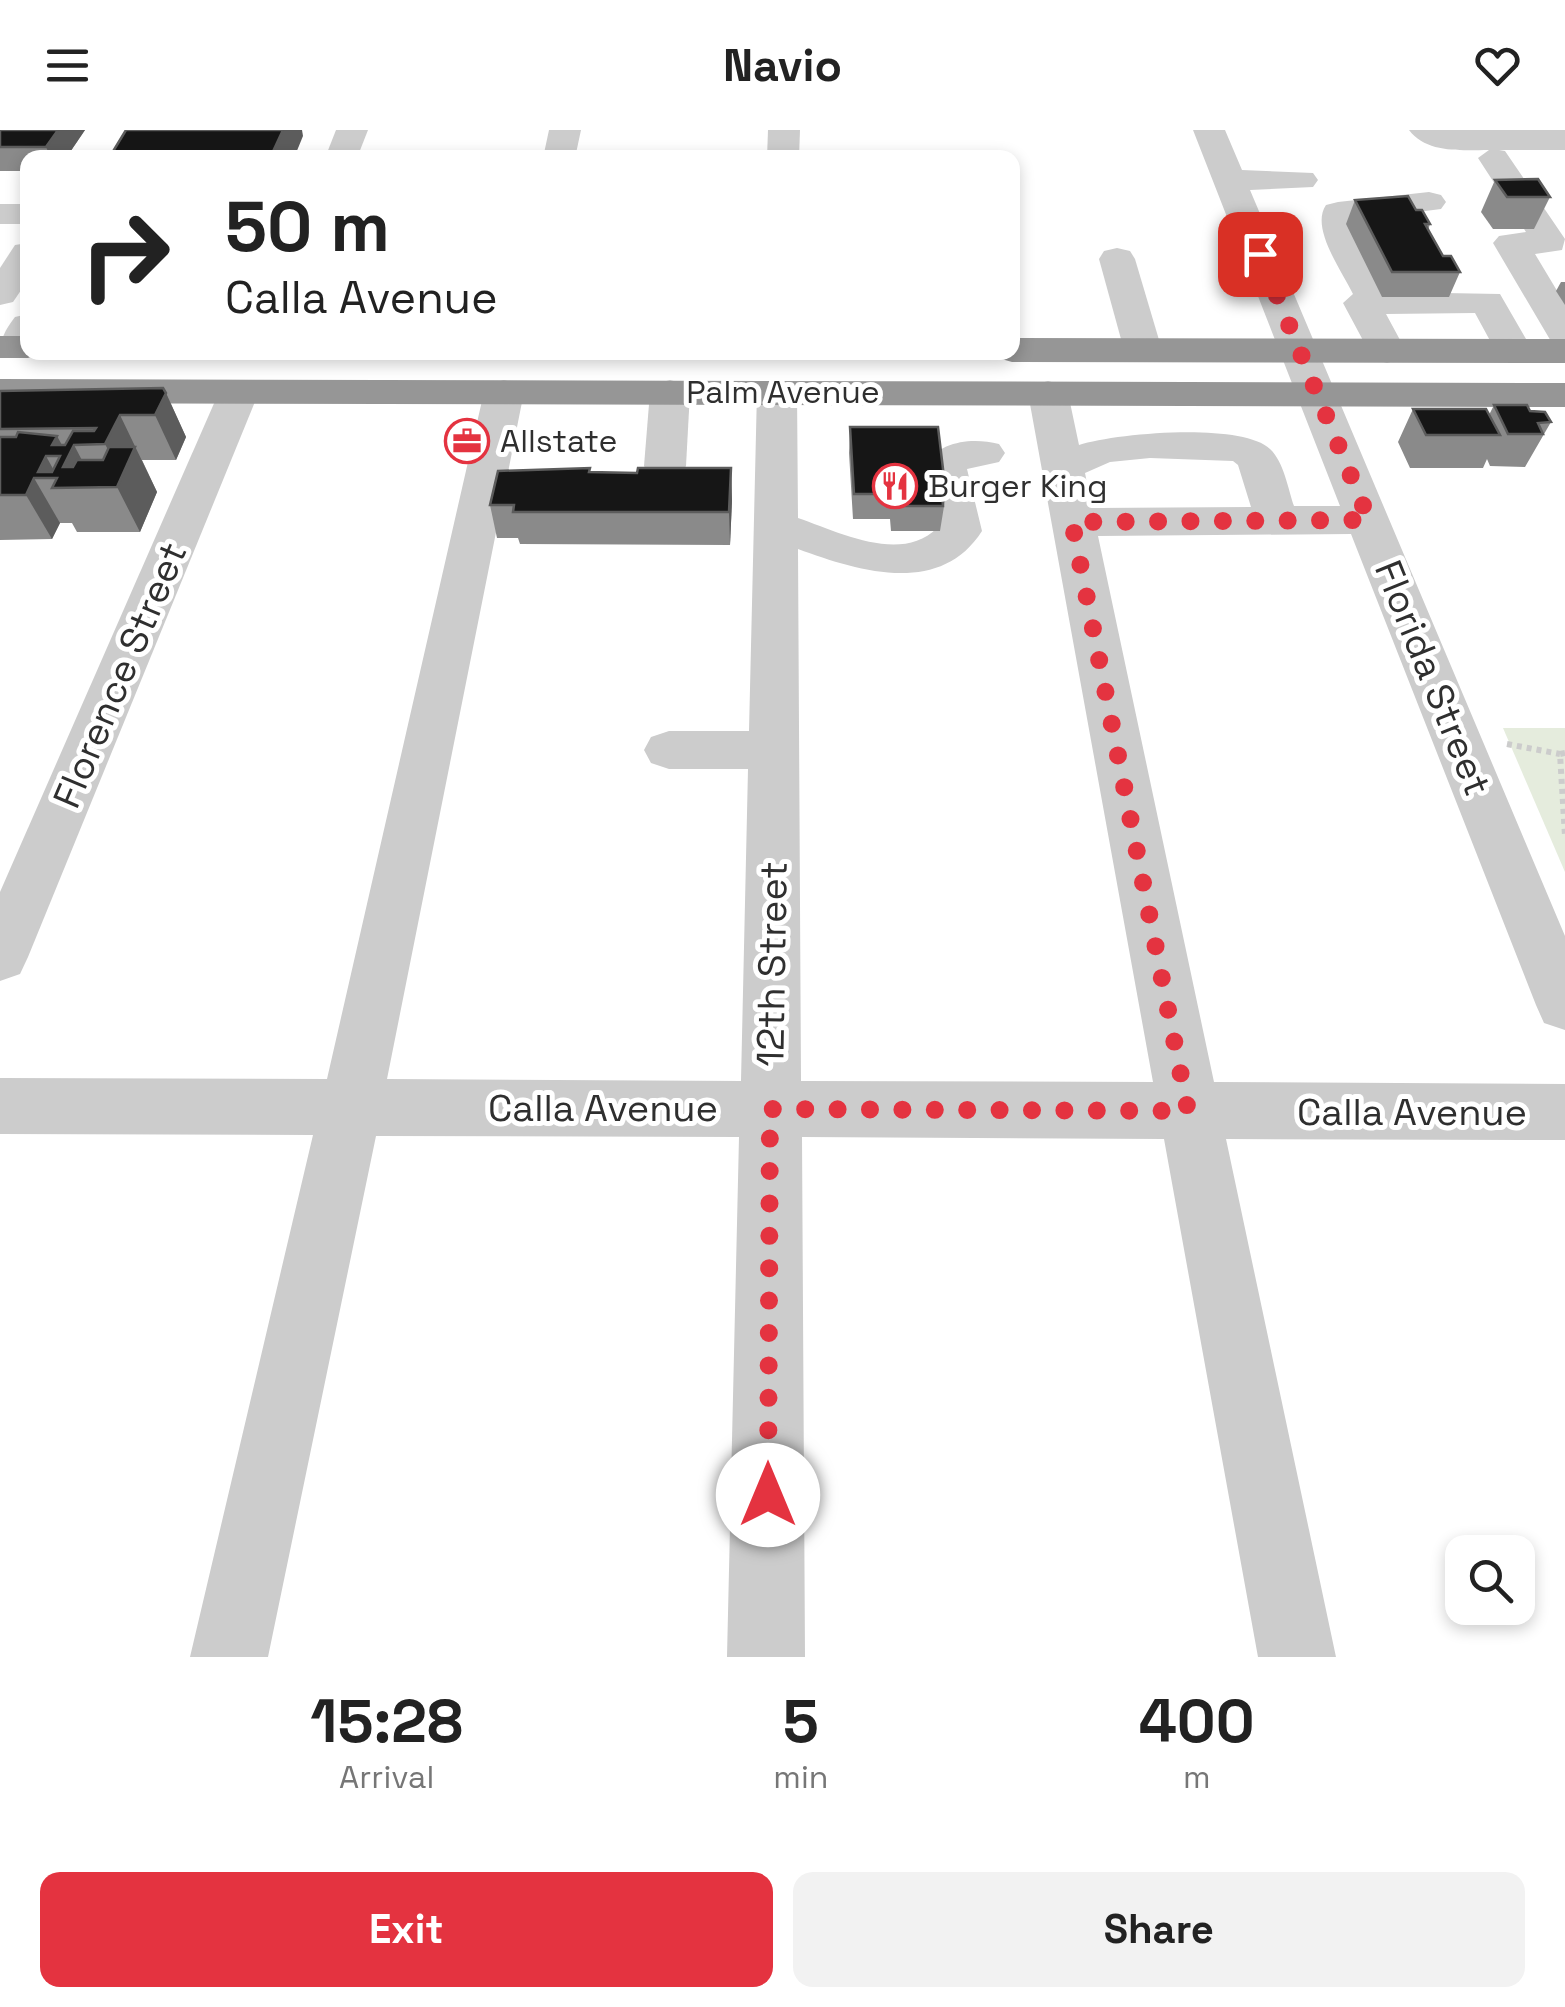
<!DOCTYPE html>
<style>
:root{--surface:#fff;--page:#f2f2f2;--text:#222;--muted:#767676;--accent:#e43340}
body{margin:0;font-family:"Space Grotesk",sans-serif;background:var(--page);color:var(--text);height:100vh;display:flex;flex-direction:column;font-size:38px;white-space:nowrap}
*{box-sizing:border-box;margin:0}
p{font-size:32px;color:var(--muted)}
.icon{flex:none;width:55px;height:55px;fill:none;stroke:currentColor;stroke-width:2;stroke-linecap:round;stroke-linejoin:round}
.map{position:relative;height:1527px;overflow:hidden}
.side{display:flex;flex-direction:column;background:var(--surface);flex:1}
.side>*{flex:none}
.guide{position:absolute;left:20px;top:20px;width:1000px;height:210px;border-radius:20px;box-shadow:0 5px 15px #0003;background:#fff;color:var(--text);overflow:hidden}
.controls{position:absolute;left:1445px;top:1405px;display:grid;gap:20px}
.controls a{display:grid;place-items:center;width:90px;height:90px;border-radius:20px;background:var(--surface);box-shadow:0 5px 15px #0003;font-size:50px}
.pin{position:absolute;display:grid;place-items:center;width:85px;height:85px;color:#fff;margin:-42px;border-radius:20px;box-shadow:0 5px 15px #0006}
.me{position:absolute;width:110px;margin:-55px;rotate:0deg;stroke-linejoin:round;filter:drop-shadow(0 0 8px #0008)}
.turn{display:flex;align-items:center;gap:35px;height:210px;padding:0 40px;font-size:45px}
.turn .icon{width:130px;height:130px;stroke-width:2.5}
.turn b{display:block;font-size:70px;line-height:85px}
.eta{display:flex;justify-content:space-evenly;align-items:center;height:170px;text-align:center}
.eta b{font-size:60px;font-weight:700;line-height:70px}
.action{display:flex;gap:20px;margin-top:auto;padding:20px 40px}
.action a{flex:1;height:115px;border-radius:20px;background:var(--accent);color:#fff;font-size:40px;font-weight:700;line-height:115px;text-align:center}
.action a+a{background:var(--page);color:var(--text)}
header{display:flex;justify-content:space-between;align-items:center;height:130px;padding:0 40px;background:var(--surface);font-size:45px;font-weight:700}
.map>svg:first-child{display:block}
.green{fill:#e5ecdd}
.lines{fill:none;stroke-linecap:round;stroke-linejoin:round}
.path{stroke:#ccc;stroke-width:6;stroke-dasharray:5 5;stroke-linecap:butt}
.minor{fill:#ccc;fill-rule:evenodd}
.highway{fill:#969696;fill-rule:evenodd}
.wall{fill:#8a8a8a}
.shaded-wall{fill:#5c5c5c}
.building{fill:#161616;stroke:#5c5c5c;stroke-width:2.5;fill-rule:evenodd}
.route{stroke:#e43340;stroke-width:18;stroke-dasharray:0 32.4}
.labels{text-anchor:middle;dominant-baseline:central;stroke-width:10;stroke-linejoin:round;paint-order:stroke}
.far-street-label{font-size:32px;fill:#2f2f2f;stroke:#fff}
.far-poi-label{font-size:32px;fill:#2f2f2f;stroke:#fff;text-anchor:start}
.street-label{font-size:38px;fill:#2f2f2f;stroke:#fff}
</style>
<header><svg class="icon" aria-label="menu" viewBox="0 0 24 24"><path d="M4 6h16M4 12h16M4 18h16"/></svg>Navio<svg class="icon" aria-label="heart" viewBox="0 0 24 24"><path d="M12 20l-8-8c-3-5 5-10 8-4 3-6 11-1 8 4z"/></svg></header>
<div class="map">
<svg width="1565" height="1527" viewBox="0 0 1565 1527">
<rect width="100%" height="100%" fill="#fff"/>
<path class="green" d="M1503,598H1565V742Z"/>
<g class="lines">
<g class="path">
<path d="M1507,614L1560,624"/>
<path d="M1565,623L1560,624L1565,706"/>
</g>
<g class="minor">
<path d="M336,0H368L357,28H325Z"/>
<path d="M549,0H581L575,28H543Z"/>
<path d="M768,0H800L799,28H767Z"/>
<path d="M1193,0H1225L1242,40L1313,43L1318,50L1313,57L1250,60L1565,806V900L1544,893L1536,875L1351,404L1098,406L1214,952L1565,954V1010L1226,1009L1336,1527H1258L1164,1009L802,1007L805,1527H727L739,1007L376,1006L268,1527H190L313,1005L0,1004V948L327,949L484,262L490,254L504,250L518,254L524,262L387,949L741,951L748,639H669L651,633L644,620L651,607L669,601H749L757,261L763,253L777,249L791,253L797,261L798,388C839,402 901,434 937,398L924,335C940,311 972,307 999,314L1005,323L999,332L967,339L982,401C940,467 858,441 798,419L801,951L1153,952L1028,263L1034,255L1048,251L1062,255L1068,263L1079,315C1116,303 1242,292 1270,319C1284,332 1288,359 1294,376H1340ZM1150,328L1233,331L1238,335L1251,377L1092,378L1085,343L1110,332Z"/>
<path d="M1409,0H1565V20H1499L1505,21L1565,109L1562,120L1535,124L1565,174V216L1552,213L1493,113L1499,106L1526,102L1478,28L1489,20C1463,20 1427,24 1409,0Z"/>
<path d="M1429,62L1441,65L1446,72L1441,79L1355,90L1389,162L1500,164L1533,221L1528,229L1514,233L1500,229L1475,183L1386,184L1406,221L1401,229L1387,233L1373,229L1343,173L1353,164C1342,141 1310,98 1326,75L1338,72Z"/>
<rect x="0" y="74" width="28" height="20"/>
<path d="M28,113V150L13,172L0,175V138L15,115Z"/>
<path d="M1117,118L1130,121L1135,129L1162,220L1157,228L1143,232L1129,228L1124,220L1099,129L1104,121Z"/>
<path d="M28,184L29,222L14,228L0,225C0,209 5,200 15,187Z"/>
<path d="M239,250L253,254L259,262L28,827L20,844L0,851V762L219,262L225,254Z"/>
<path d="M670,250L684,254L690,262L686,336L680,345L665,349L650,345L644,336L650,262L656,254Z"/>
</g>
<g class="highway">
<path d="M0,206H28V222H43L28,228H0Z"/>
<path d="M1012,208L1565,209V233L1012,232L998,228L995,222H1012Z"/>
<path d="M0,249L1565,253V277L0,273Z"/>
</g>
</g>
<g class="wall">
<path d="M0,0H85L66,28H28V41H0Z"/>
<path d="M1495,50L1550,67L1534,99H1493L1481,82Z"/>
<path d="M1355,70L1416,80L1430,94L1428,100L1443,126L1460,142L1449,167H1382L1346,94Z"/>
<path d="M1561,152H1565V175L1556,161Z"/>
<path d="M0,261L166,263L186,307L176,330H142L157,362L140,402H77L72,393H60L52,409L0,410Z"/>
<path d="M1494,275L1530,281L1551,292L1525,337L1490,336L1487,329L1483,338H1410L1398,312L1413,279L1489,285Z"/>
<path d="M850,297L946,364L940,401H891L890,389H853L849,323Z"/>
<path d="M731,338L732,371L730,415L520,414L518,408H497L490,375L590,342L637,343Z"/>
</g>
<g class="shaded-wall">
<path d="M58,0H85L66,28H51L46,17Z"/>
<path d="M283,0H302L303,6L294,28H270Z"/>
<path d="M166,263L186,307L176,330L155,285Z"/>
<path d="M120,285L157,362L140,402L117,357L122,347L105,314Z"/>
<path d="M57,306L68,326L74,315L96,357L63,337L60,326L52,315Z"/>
<path d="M46,326L63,357L57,348L38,342Z"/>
<path d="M731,338L732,371L730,415L729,382Z"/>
<path d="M34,348L60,393L52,409L26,365Z"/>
</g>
<g class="building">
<path d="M0,0H58L46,17H0Z"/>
<path d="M126,0H283L270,28H109Z"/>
<path d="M1538,49L1550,67H1507L1495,50Z"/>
<path d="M1408,66L1416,80H1422L1430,94H1425L1443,126H1451L1460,142H1392L1355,70Z"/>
<path d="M163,258L166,263L155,285H120L105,314L74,315L63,337H73L77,330H103L109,317H135L117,357L52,358L57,348H34L26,365H0V307H16L18,302L57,306L52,315H65L73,301H94L96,298L0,299V261ZM46,326H60L52,342H38Z"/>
<path d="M1494,275H1527L1530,281L1545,282L1551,292L1538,293L1543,304H1508Z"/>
<path d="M1413,279H1486L1500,305H1426Z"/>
<path d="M850,297H938L946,364H942L943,376H893L892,364H854Z"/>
<path d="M590,338L589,342L637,343L638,338H731L729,382H513L514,375H490L498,341Z"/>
</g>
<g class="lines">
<path class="route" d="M768,1365L770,979L1188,981L1072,392L1369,390L1260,124"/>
</g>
<defs>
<symbol id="office-ring" viewBox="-11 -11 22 22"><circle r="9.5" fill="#fff" stroke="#e43340" stroke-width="1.5"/><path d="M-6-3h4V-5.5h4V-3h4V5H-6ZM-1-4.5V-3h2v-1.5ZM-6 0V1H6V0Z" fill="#e43340"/></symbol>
<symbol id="restaurant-ring" viewBox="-11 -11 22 22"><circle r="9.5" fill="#fff" stroke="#e43340" stroke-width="1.5"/><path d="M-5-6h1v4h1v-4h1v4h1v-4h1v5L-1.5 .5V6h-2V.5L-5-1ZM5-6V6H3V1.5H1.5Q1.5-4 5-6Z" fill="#e43340"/></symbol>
</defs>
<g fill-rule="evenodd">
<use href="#office-ring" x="442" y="286" width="50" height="50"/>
<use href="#restaurant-ring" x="870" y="331" width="50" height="50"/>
</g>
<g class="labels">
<g class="far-street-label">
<text x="783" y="262">Palm Avenue</text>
</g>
<g class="far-poi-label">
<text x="500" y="311">Allstate</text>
<text x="928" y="356">Burger King</text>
</g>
<g class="street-label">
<text transform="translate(120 545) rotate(-67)">Florence Street</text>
<text transform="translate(1433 548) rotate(68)">Florida Street</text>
<text transform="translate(772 834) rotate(-89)">12th Street</text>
<text x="603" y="978">Calla Avenue</text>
<text x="1412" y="982">Calla Avenue</text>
</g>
</g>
</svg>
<div class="controls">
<a><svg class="icon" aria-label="search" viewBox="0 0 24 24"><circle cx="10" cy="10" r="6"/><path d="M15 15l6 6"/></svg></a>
</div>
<div class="pin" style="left:1260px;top:124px;background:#d93025"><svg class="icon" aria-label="arrive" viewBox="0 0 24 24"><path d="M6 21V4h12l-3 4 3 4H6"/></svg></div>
<svg class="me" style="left:768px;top:1365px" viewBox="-20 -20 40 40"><circle r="19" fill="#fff"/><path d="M0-13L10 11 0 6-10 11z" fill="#e43340"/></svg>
<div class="guide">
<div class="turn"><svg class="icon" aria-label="right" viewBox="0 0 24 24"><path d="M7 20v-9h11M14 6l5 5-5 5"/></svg><div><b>50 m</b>Calla Avenue</div></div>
</div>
</div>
<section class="side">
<div class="eta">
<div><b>15:28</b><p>Arrival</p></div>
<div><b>5</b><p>min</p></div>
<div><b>400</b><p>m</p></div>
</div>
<div class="action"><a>Exit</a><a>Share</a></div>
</section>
